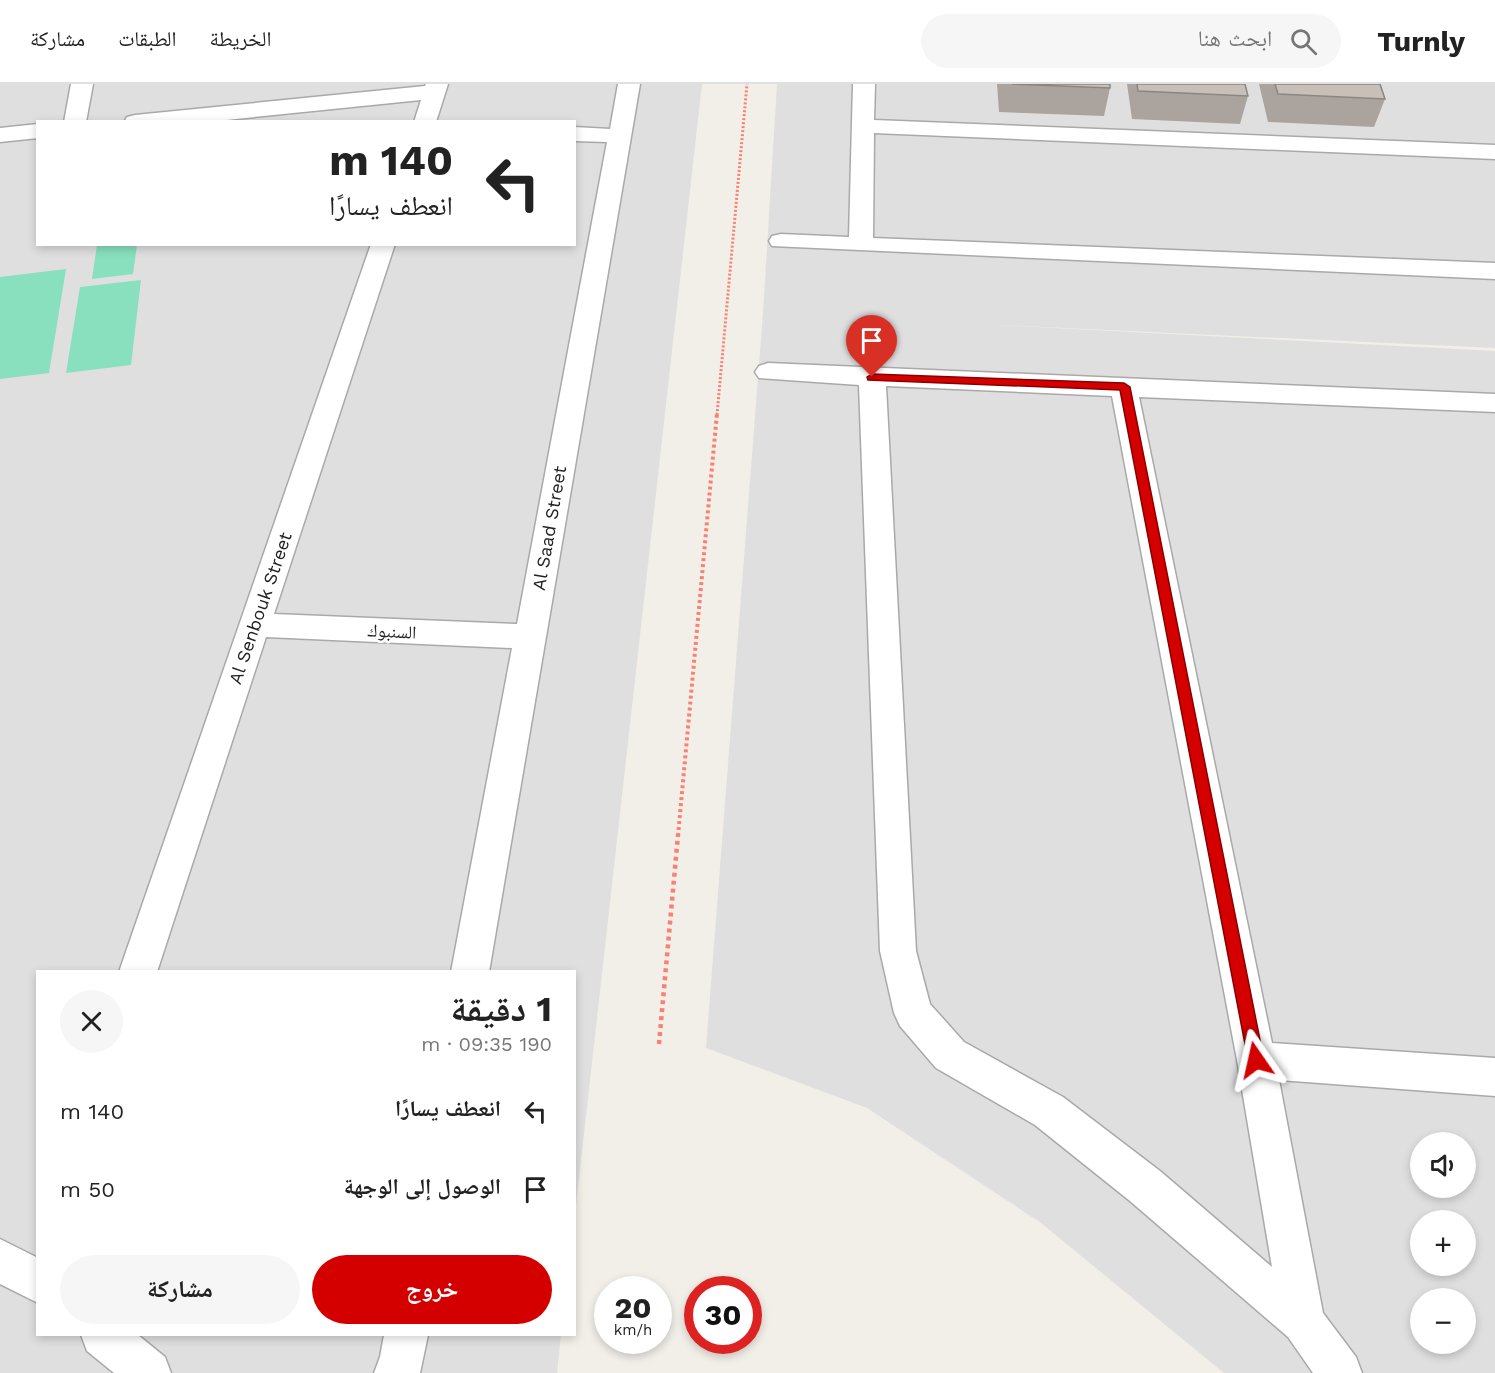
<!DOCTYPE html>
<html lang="ar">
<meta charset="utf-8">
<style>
:root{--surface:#fff;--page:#f6f6f6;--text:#222;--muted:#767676;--line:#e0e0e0;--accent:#d40000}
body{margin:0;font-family:"Work Sans","Noto Naskh Arabic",sans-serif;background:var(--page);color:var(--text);direction:rtl;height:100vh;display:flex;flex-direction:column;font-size:22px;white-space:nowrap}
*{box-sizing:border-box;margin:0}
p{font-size:20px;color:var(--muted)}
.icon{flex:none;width:33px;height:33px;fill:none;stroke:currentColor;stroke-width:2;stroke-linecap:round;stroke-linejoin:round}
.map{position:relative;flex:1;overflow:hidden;direction:ltr}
.side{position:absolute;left:36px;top:886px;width:540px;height:366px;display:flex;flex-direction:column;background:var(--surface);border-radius:0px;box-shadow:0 3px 9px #0003;direction:rtl}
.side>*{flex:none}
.top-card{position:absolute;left:36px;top:36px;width:540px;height:126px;border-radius:0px;box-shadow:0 3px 9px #0003;direction:rtl;background:#fff;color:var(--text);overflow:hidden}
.fabs{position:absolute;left:1410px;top:1048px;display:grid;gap:12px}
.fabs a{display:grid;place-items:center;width:66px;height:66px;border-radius:50%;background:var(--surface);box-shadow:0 3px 9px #0003;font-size:30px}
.speed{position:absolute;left:594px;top:1192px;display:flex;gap:12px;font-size:30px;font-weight:700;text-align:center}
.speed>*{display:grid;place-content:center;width:78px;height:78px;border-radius:50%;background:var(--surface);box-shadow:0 3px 9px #0003;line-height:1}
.speed small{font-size:15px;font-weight:400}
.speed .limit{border:9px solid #d22;background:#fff;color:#111}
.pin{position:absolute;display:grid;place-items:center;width:51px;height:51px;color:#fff;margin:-62px -26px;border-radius:50% 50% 50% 0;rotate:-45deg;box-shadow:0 0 6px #0007}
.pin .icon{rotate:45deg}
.me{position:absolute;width:66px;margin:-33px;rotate:349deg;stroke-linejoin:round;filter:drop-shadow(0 0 4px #0008)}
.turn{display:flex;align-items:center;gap:21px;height:126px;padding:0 24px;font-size:27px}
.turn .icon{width:78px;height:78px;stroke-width:2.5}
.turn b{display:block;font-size:42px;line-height:51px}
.round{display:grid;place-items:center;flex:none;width:63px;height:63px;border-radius:32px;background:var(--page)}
.headline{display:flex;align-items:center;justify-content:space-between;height:102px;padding:0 24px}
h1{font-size:36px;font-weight:700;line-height:45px}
.primary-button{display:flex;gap:12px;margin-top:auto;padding:12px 24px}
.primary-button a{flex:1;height:69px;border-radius:36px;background:var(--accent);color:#fff;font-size:24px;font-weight:700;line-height:69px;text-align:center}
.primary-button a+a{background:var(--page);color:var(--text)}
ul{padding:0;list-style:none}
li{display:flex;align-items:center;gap:18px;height:78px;padding:0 24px}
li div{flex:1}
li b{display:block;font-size:22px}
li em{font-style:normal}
header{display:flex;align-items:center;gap:36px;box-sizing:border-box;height:84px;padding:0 30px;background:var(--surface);border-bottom:2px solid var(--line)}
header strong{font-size:28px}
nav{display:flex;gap:33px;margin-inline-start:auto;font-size:21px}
.search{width:420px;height:54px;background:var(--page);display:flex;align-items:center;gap:15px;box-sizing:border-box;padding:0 21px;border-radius:33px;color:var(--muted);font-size:22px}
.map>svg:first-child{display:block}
.residential{fill:#e0dfdf;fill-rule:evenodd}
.pitch{fill:#88e0be}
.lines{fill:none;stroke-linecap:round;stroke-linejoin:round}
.minor-casing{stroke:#a9a9a9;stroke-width:3}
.path-far2{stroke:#fa8072;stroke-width:3;stroke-dasharray:2 2;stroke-linecap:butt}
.path-far1{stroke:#fa8072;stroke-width:4;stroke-dasharray:3 3;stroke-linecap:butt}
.path{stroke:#fa8072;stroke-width:4.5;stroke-dasharray:4 4;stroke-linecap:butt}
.minor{fill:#fff;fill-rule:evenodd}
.wall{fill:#aba49e}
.building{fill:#c7bfb8;stroke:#8b8681;stroke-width:1.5}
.route{fill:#d40000;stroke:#8a0000;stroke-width:1.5}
.labels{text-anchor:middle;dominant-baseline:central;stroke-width:5;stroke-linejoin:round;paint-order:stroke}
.street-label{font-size:18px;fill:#222;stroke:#fff}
</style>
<header>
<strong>Turnly</strong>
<div class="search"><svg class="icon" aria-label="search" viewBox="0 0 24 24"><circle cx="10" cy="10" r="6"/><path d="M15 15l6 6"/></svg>ابحث هنا</div>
<nav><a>الخريطة</a><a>الطبقات</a><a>مشاركة</a></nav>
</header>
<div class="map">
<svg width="1495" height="1289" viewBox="0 0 1495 1289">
<rect width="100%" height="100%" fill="#f2efe9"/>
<g class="residential">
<path d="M0,0H702L575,1130L574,888H38V1251H561L557,1289H0ZM38,38H574V160H38Z"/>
<path d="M777,0H1495V264L998,241L1495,267V1289H1224L1041,1139L867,1024L706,964L763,229ZM1420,1059H1466V1104H1420ZM1420,1137H1466V1182H1420ZM1420,1215H1466V1260H1420Z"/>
</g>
<g class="pitch">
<path d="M97,161H137L133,190L92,195Z"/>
<path d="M66,185L49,289L0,295V193Z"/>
<path d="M141,196L131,281L66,289L80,203Z"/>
</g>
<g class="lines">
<defs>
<g id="minor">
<path d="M71,0H93L86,38H64Z"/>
<path d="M426,0H448L436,38H414L421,16L206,38H124L127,33L135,31L425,2Z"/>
<path d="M618,0H640L489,888H451L512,564L266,553L157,888H119L371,160H395L274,530L517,540L607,58L574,57V43L610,45Z"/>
<path d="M853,0H875L874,36L1495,61V75L874,49L873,154L1495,179V195L772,162L769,157L772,152L781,150L849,153Z"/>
<path d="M38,40V54L0,58V44Z"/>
<path d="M768,279L1495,310V328L1139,313L1272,959L1495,974V1012L1279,996L1323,1229L1356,1273L1362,1289H1313L1288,1253L1130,1117L1035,1041L936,984L900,942L894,929L880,867L859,301L759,294L755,288L759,282ZM886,302L1112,312L1237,976L1272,1183L1160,1087L1063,1013L964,958L930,920L916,867Z"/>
<path d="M0,1155L38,1174V1219L0,1200Z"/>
<path d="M81,1251H138L165,1273L171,1289H114L87,1267Z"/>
<path d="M384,1251H428L420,1289H374L380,1273Z"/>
</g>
</defs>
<use href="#minor" class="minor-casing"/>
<path class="path-far2" d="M717,331L747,0"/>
<path class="path-far1" d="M678,752L717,329"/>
<path class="path" d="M659,960L678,751"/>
<use href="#minor" class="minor"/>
</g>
<g class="wall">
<path d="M997,0H1110V4L1104,32L999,28Z"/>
<path d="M1127,0H1245L1248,12L1240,40L1132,35Z"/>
<path d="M1259,0H1380L1385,15L1374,43L1268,38Z"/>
</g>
<g class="building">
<path d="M1012,0H1110V4Z"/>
<path d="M1137,0H1245L1248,12L1138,7Z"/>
<path d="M1275,0H1380L1385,15L1278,10Z"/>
</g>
<path class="route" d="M872,290L1124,299L1130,303L1264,976L1262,981L1256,983L1251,981L1248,976L1120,306L868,296L867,293Z"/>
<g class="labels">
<g class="street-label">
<text transform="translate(549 444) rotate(-80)">Al Saad Street</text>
<text transform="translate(260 524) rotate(-71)">Al Senbouk Street</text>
<text transform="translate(392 547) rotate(3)">السنبوك</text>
</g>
</g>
</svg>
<div class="fabs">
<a><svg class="icon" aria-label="sound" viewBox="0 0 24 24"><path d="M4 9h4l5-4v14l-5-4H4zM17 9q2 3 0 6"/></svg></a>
<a>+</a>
<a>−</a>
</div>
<div class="speed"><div>20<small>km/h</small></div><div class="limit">30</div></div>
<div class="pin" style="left:872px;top:293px;background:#d93025"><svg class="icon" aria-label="arrive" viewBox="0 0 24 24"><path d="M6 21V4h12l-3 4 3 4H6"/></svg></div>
<svg class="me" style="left:1256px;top:976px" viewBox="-20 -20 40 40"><path d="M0-17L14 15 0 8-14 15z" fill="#d40000" stroke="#fff" stroke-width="4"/></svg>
<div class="top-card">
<div class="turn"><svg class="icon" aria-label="left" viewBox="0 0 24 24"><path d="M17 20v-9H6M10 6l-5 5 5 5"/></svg><div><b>140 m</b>انعطف يسارًا</div></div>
</div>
<section class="side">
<div class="headline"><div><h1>1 دقيقة</h1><p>190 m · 09:35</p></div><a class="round"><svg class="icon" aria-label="close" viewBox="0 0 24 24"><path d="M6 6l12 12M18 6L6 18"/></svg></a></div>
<ul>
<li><svg class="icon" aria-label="left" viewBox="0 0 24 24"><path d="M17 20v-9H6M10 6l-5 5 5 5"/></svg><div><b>انعطف يسارًا</b></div><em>140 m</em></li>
<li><svg class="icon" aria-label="arrive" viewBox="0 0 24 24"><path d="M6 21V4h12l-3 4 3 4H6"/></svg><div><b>الوصول إلى الوجهة</b></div><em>50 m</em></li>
</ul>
<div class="primary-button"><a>خروج</a><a>مشاركة</a></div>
</section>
</div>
